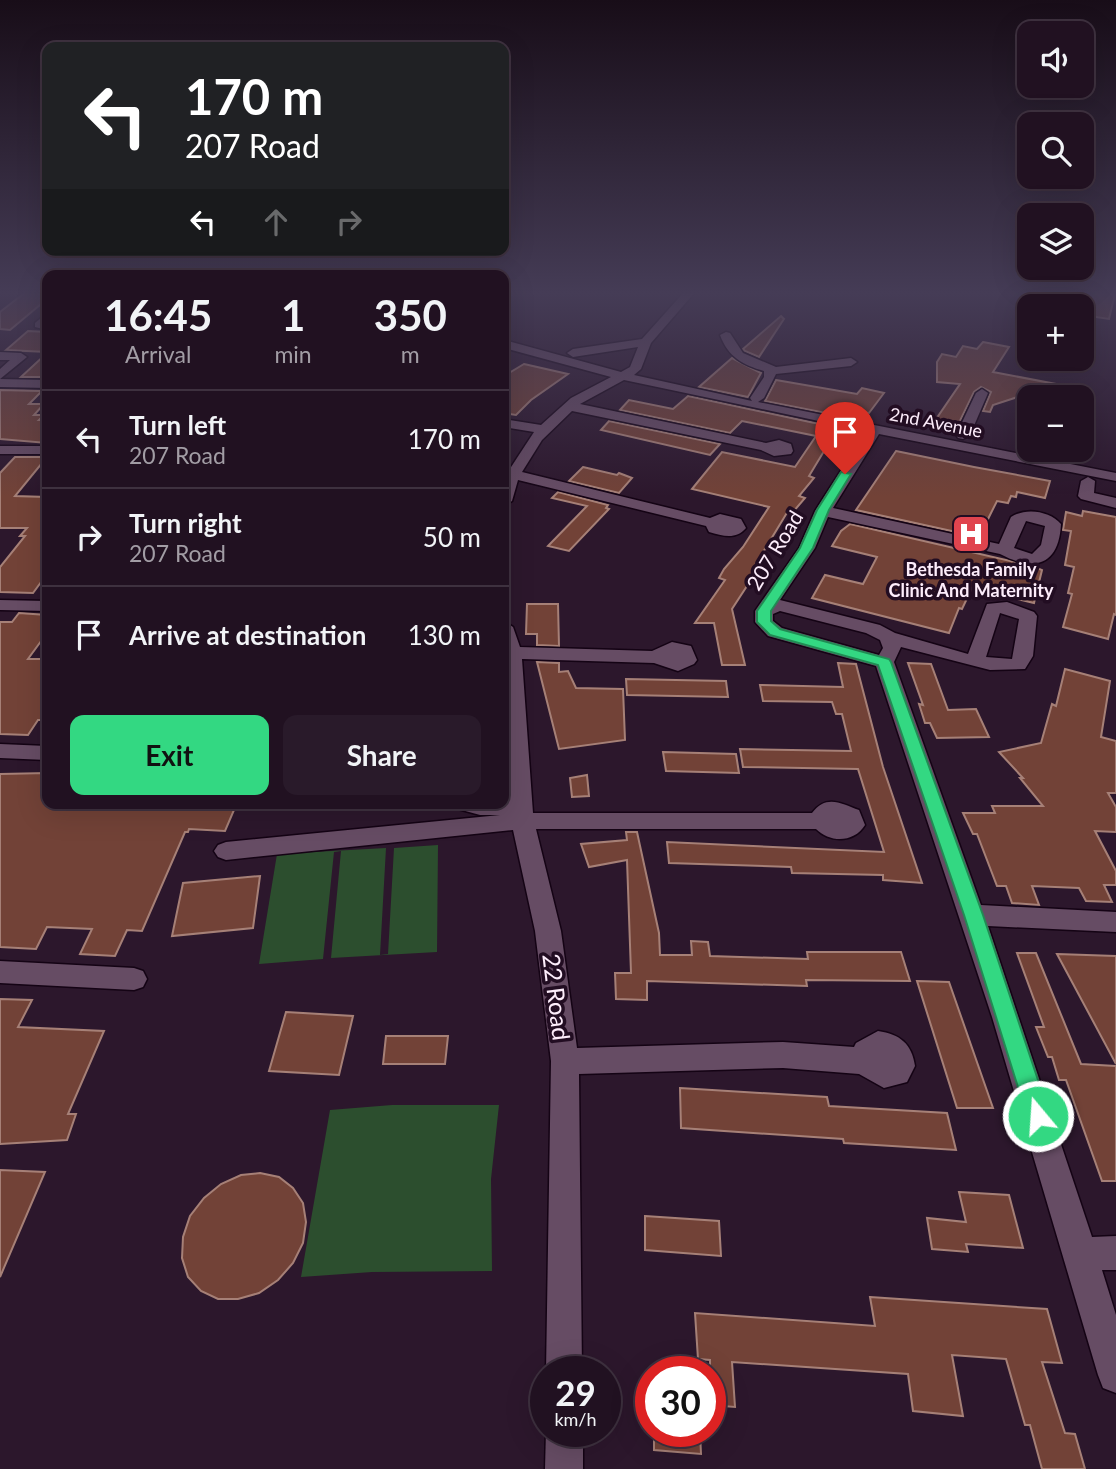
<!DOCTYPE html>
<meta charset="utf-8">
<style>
:root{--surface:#211121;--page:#291a2a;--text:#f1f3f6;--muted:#a29da5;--line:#3e313f;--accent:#33d882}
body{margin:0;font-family:Lato,sans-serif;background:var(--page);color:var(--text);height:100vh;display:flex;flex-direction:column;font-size:26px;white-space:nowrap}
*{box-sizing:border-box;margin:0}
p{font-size:23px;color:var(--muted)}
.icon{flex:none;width:38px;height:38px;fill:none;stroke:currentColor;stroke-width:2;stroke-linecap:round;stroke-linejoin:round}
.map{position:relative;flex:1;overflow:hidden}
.details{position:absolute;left:42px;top:270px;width:467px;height:539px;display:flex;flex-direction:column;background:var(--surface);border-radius:14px;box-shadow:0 7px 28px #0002,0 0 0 2px var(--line)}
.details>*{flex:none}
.hud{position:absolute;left:42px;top:42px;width:467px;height:214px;border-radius:14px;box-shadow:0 7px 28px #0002,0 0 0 2px var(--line);background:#202124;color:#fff;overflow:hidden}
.buttons{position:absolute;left:1017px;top:21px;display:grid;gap:14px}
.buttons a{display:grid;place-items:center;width:77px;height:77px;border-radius:14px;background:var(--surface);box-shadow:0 7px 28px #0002,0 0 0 2px var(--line);font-size:35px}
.speed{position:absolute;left:530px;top:1356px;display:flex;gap:14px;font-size:35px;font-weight:700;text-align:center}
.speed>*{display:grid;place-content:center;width:91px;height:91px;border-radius:50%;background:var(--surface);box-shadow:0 7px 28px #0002,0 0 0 2px var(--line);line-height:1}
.speed small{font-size:18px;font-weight:400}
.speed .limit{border:10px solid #d22;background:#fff;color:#111}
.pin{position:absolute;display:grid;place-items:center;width:60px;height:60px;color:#fff;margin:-72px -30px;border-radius:50% 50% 50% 0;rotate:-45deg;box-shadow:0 0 7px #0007}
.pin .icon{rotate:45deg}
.me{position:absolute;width:77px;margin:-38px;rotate:342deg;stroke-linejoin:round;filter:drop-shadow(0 0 5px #0008)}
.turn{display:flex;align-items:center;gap:24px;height:147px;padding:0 28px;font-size:32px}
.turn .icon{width:91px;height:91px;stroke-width:2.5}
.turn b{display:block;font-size:49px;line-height:60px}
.lanes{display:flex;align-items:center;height:66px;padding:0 28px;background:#0003;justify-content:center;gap:35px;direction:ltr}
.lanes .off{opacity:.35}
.eta{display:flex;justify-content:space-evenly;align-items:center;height:119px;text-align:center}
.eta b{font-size:42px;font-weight:700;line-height:49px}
.primary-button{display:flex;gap:14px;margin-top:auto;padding:14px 28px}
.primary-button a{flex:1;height:80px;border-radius:14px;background:var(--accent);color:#111;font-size:28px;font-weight:700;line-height:80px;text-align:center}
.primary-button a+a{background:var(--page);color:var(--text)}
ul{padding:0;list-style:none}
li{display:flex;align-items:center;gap:21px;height:98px;padding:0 28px;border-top:2px solid var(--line)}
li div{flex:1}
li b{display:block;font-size:26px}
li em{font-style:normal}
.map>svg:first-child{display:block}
.green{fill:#2c4e2e}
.building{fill:#724237;stroke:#a68077;stroke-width:2}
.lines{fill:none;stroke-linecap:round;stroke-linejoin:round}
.minor-casing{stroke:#140314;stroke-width:3}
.minor{fill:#664c64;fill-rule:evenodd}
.route{fill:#33d882;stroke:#218c54;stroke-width:2}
.labels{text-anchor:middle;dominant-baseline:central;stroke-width:7;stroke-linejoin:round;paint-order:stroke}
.far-street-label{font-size:18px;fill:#fdedfb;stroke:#220d22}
.far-poi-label{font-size:18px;font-weight:bold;fill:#fdedfb;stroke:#220d22}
.street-label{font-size:21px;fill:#fdedfb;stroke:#220d22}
.near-street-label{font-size:24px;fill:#fdedfb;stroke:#220d22}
</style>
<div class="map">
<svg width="1116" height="1469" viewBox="0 0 1116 1469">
<rect width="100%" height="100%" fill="#2c172c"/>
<g class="green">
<path d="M438,845L437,952L331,958L341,851L334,852L323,959L259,964L277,854L386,848L380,955L388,954L394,848Z"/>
<path d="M392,1105H499L491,1179L492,1271L372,1272L301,1277L330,1110Z"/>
</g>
<g class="building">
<path d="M27,291H47V299L10,330L0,329V312Z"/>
<path d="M1036,291H1092L1115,294L1109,319L1082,315V306H1025Z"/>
<path d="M781,316L784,319L759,357L745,351L743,349Z"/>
<path d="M28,331L47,332V352L6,350Z"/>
<path d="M983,342L1009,347L993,372L1088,390V397H1042L1027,394L993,405L990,412L983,411L991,392L981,387L974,392L956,429L932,425L960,384L937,382V362L942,354L956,357L963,346L977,349Z"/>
<path d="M47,353V377H21Z"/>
<path d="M732,358L761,373L748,397L699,387Z"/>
<path d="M524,364L568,374L531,400L516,415L504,413V376Z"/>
<path d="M776,380L857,394L862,388L884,393L869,413L852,410L846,417L765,401Z"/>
<path d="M0,390L42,391L29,404H44L34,415H44L39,420H47V443L0,439Z"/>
<path d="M688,396L838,428L809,476L814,478L799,496L805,498L793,512L788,511L759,559L764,560L732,609L745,665H722L714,623H695L725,580L719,578L724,569L743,547L769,507L692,489L722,452L795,467L816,436L742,421L730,433L620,410L629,400L673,409Z"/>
<path d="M609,421L720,444L710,455L601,430Z"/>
<path d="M896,451L974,467L1050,481L1045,498L1017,492L1016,497L1011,496L1008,503L997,501L979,537L856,510Z"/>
<path d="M15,457H47L15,496L47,497V574L33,593L0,592V567L25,536H20L27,528H0V473Z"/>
<path d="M583,467L617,475L619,473L632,478L619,493L569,481Z"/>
<path d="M558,492L608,505L606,508L609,509L569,551L548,546L587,506L552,498Z"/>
<path d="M1083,511L1116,517V615L1114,614L1108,639L1063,627L1072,594L1068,593L1074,567L1065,565L1071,531L1063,530L1066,512L1082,516Z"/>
<path d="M850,524L1032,566L1042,570L1034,603L972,588L962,609L959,608L949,633L812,598L825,575L863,584L877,557L832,546L841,531Z"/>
<path d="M527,604H558L559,646L537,645V634H526Z"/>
<path d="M19,613L47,615V633L28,659H47V720H38L28,735L0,734V622H12Z"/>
<path d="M537,662L559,663V672L568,671L576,688L623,689L625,740L559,749Z"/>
<path d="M838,663L856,664L883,767L922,883L883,880V875L792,873L791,867L669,863L667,842L884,852L858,769L743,767L740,749L851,751L842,714H836L832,702L763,701L760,685L843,687Z"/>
<path d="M908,663L931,664L948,710L976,709L989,737L937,738L930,723H925L919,704L923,705Z"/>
<path d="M1065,669L1110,681L1101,737L1116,741V793H1108L1116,807V832L1095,831L1116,871V885H1104L1112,902L1086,901L1079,888L1032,886L1039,905L1012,903L1006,886H997L977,834H973L963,813H995L992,806H1043L1020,778H1023L999,752L1041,743L1052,704L1056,706Z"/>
<path d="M626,679L726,681L728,697L627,695Z"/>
<path d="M663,752L736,754L739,773L666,771Z"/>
<path d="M47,773V803H237L225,831L189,829L188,832H185L142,931L127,930L115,956L80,954L92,929L47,927L36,949L0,947V774Z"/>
<path d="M587,775L589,796L572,797L570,778Z"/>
<path d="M626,832H637L659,933L660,955H692L691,941L708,942L710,956L808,959L807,952H901L910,981L806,980L807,986L647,981V1000L616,999L615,973H631L627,860L589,867L581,844L627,840Z"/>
<path d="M260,876L253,928L172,936L183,883Z"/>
<path d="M1017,953H1036L1081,1064L1116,1066V1181H1102L1066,1080H1059L1052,1057H1048L1036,1027H1044Z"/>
<path d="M1057,954L1116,956V1064Z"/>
<path d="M917,981L949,982L993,1108H957Z"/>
<path d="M0,999L32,1000L18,1027L104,1031L68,1114H76L67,1140L0,1144Z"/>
<path d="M286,1012L353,1016L339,1075L269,1071Z"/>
<path d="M386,1036H448L445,1064H383Z"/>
<path d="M680,1088L827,1097L829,1106L947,1113L956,1150L844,1143L843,1139L681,1128Z"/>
<path d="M0,1170L45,1172L0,1277Z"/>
<path d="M260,1173L279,1177L293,1188L303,1203L306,1222L303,1243L293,1263L278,1280L259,1293L238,1299H218L201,1291L188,1277L182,1258L183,1237L190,1216L204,1198L221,1184L241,1175Z"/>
<path d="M959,1192L1009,1195L1023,1248L966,1244L968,1252L932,1249L927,1218L966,1222Z"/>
<path d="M645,1216L719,1221L721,1256L645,1250Z"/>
<path d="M870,1297L1047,1309L1062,1363L1042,1362L1065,1433L1075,1434L1085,1469H1042L1030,1425H1025L1006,1359L952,1355L963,1416L913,1411L908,1374L732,1362L735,1407L710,1405V1360L698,1359L695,1313L875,1326Z"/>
<path d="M654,1432H700L701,1454L654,1450Z"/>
</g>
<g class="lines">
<defs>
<g id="minor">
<path d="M685,291H696L651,343L641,369L634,375L752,401L750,398L764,377V371C743,365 728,357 720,335L726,332L730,333L743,353L776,367L851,358L857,362L851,366L776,374L764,398L758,402L1116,473V481L879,434L833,508L999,544L1011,517C1026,507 1050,511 1061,524C1059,566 1034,572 1000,554L828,517L815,548L780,600L880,625L895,633L968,654L987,604L1007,602L1034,612L1037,616L1033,656L1025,669L990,670L901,647L894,662L981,905L1116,912V932L988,926L1092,1237L1116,1236V1270H1102L1116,1315V1393L1103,1388L1098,1375L992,1017L876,666L768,636L755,622V611L799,548L815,511L866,431L624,380L580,404L766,443L779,440L791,444L793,451L791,454L774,456L761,450L572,411L542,440L522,472L710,518L720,514L741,519L746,528C736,540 723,536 709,532L706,526L518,480L512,501L504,506V478L534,432L504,427V419L541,425L571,398L611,377L504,348V340L621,372L630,367L638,347L573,357L567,353L573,349L642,339ZM1026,521L1045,526L1041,545L1032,554L1014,548ZM780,611L866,633L880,640L883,648L879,655L782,628L773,621V614ZM1000,613L1019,619L1012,659L986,657Z"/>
<path d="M47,313V330L35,327V323Z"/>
<path d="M0,352L21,353L27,357L0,379V369L10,360H0Z"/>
<path d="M0,379L47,380V388L0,387Z"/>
<path d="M982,389L988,393L970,435L963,439L958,438L956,435L976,393Z"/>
<rect x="0" y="446" width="47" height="8"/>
<path d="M1088,477L1095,481L1094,493L1116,498V508L1081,499L1078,496L1081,481Z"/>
<path d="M0,600L47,601V611L0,610Z"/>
<path d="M504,621L513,627L520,647L652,651L672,642L691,646L697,660L694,664L678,671L654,663L522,659L533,813H812C826,794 841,803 859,810L865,825C854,843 830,843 816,829H536L561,931L577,1048L783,1042L854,1047L856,1043L878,1031C900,1034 912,1044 915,1066L907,1082L884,1088L859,1074L783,1068L579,1074L582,1372H546L551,1061L535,931L513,830L226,860L218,857L214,851L218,845L226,842L500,815H480L458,809L455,803H504V798H509Z"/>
<path d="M0,744L47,746V760L0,758Z"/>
<path d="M0,961L134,968L143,971L147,979L143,987L134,990L0,983Z"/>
<path d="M546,1430L583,1432V1469H545Z"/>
</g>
</defs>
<use href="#minor" class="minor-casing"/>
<use href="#minor" class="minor"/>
</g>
<linearGradient id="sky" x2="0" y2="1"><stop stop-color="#180d18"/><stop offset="0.59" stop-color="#453c56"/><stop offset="1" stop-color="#453c56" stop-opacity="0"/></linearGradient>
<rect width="1116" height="497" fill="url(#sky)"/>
<path class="route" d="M841,472L851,474L829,510L813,548L771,611V621L780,629L889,659L891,662L983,915L1050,1116L1047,1124L1038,1127L1030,1124L1027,1116L964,915L878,665L770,635L757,622V611L800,548L817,510Z"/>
<defs>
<symbol id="hospital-square" viewBox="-11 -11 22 22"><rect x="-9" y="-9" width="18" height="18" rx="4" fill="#e0444e" stroke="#220d22"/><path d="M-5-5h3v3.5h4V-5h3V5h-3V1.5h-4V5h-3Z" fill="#fff"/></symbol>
</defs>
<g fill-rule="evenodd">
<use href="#hospital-square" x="949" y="512" width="44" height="44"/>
</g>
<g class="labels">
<g class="far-street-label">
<text transform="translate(936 422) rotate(11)">2nd Avenue</text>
</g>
<g class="far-poi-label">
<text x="971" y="569">Bethesda Family<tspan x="971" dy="21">Clinic And Maternity</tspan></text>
</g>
<g class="street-label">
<text transform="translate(774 550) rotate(-59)">207 Road</text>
</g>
<g class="near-street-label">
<text transform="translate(557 997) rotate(83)">22 Road</text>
</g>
</g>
</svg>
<div class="buttons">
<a><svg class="icon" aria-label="sound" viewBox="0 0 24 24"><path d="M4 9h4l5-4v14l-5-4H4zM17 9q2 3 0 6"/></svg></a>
<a><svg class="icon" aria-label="search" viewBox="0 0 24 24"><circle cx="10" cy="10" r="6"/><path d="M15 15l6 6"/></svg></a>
<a><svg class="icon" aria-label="layers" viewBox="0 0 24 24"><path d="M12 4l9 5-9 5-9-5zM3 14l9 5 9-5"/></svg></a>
<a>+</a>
<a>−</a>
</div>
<div class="speed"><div>29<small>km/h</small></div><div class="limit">30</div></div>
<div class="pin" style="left:845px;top:474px;background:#d93025"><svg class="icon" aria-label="arrive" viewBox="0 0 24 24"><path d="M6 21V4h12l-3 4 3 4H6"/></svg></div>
<svg class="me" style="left:1038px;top:1116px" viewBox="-20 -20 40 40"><circle r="17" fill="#33d882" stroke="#fff" stroke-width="3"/><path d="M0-11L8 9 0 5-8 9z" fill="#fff"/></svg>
<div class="hud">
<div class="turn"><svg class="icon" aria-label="left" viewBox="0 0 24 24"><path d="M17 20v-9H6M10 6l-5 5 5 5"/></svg><div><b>170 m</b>207 Road</div></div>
<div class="lanes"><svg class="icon" aria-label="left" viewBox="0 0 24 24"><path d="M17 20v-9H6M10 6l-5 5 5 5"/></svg><svg class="icon off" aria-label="ahead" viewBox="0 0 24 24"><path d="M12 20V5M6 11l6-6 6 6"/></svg><svg class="icon off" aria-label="right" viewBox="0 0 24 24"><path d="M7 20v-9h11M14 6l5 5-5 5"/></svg></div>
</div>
<section class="details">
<div class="eta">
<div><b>16:45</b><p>Arrival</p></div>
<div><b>1</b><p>min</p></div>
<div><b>350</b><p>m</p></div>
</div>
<ul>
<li><svg class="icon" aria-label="left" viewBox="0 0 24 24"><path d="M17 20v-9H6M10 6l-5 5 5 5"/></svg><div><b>Turn left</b><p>207 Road</p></div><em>170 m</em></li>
<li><svg class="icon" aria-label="right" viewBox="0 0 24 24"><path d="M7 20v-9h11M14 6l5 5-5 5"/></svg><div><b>Turn right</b><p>207 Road</p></div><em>50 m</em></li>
<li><svg class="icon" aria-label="arrive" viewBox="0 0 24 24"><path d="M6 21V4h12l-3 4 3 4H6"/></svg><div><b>Arrive at destination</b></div><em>130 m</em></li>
</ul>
<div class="primary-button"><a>Exit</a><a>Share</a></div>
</section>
</div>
